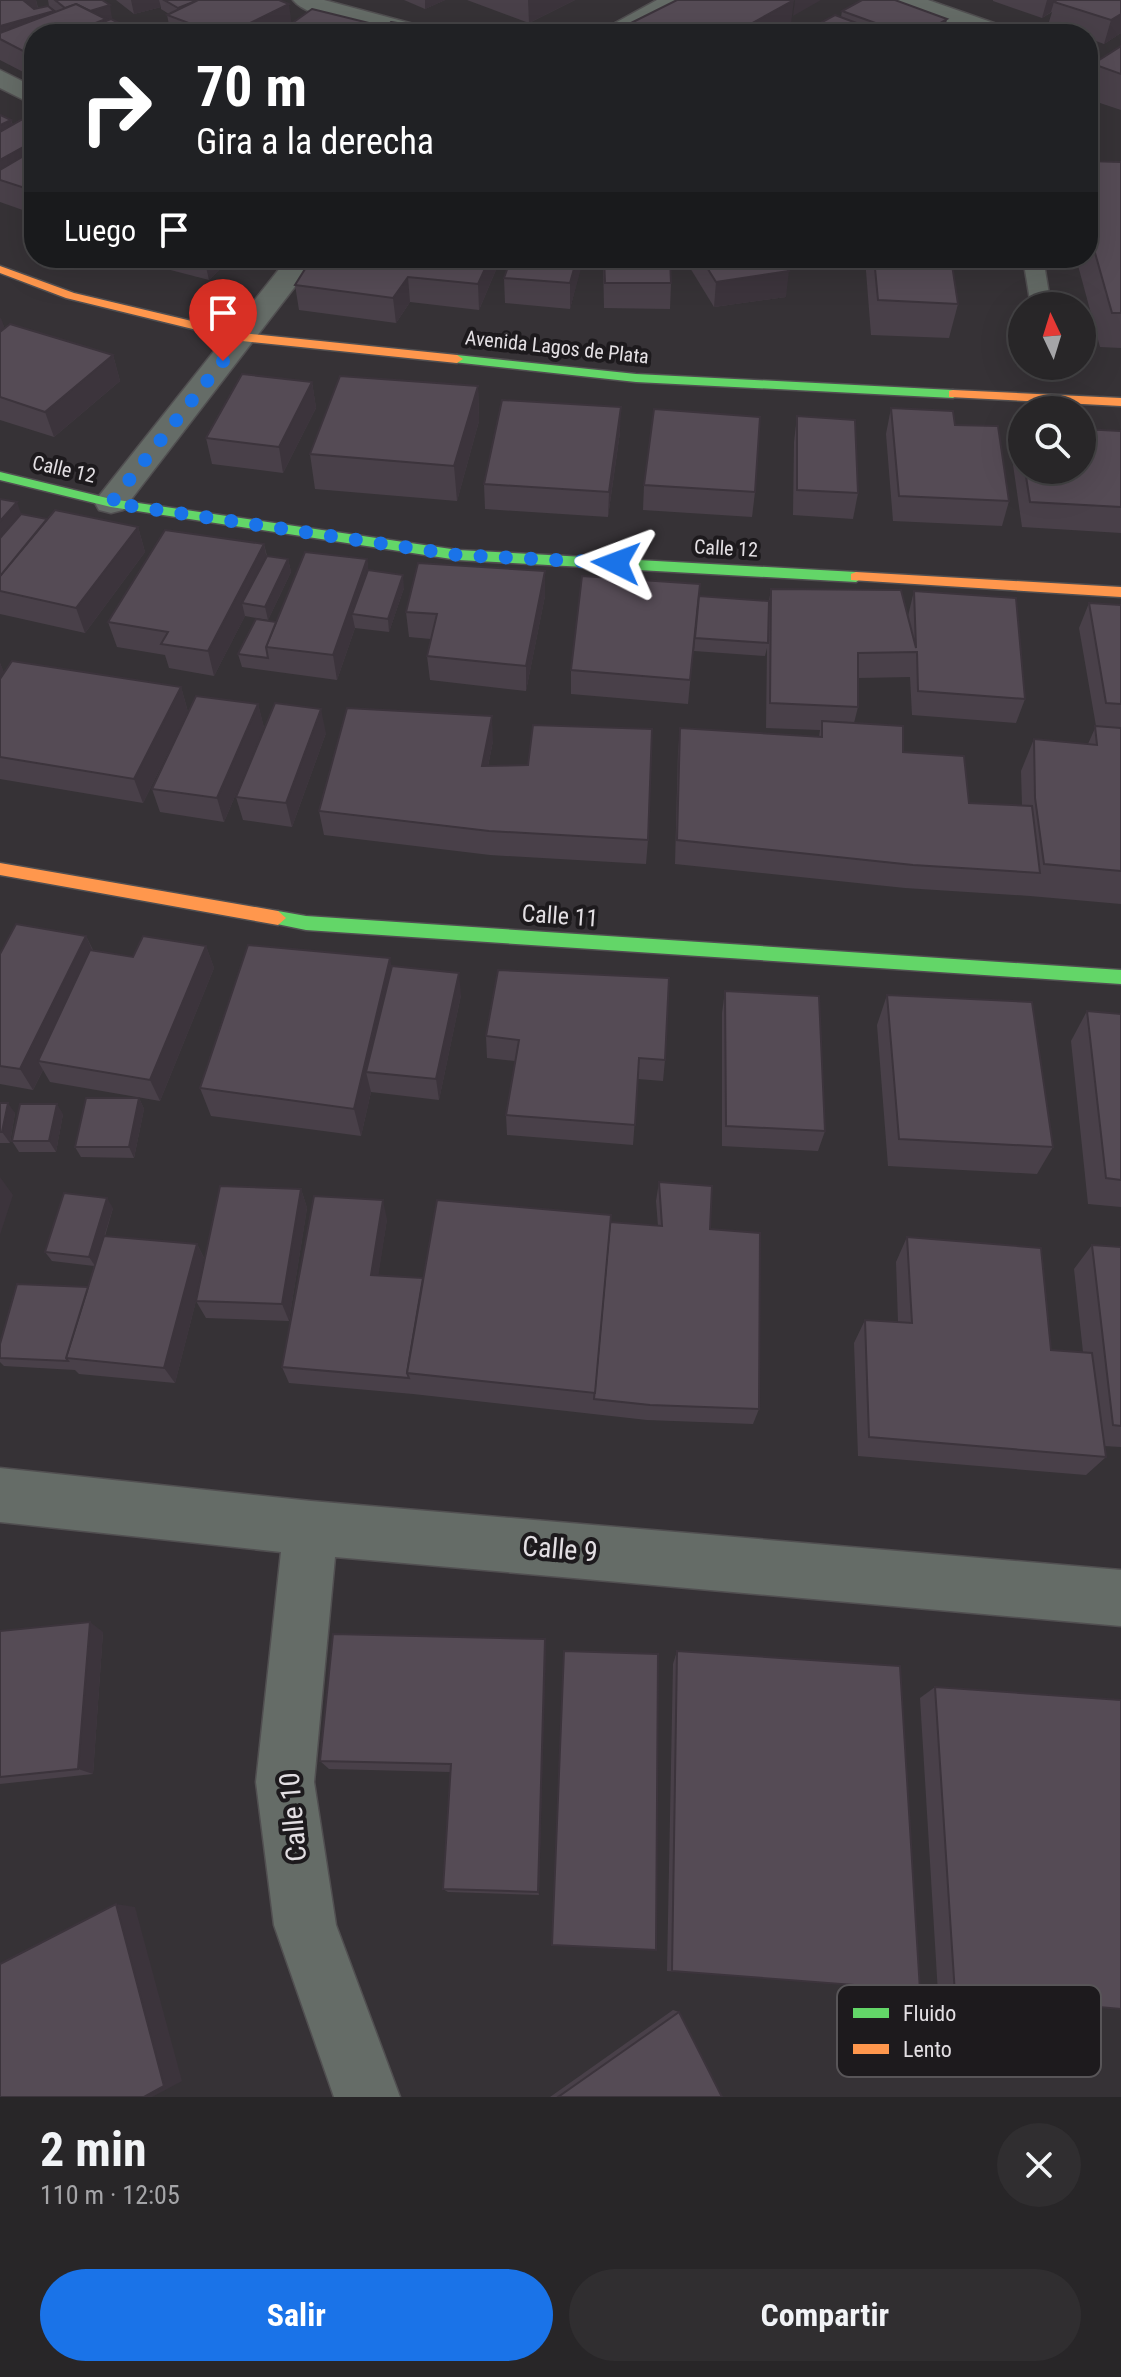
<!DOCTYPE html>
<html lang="es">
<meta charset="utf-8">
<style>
:root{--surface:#282628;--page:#302e30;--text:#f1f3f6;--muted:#a5a5a8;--line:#444345;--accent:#1a73e8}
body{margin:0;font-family:"Roboto Condensed",sans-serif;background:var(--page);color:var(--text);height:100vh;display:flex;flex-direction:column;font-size:30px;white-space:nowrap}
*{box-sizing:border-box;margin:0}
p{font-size:26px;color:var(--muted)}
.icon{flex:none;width:44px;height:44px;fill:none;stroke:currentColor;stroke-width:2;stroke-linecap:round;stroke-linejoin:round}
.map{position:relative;height:2097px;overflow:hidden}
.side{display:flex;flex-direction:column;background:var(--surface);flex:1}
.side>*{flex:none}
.guide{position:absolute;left:24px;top:24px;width:1074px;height:244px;border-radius:32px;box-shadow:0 8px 32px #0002,0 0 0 2px var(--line);background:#202124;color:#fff;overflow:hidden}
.needle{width:52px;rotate:356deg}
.tools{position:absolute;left:1008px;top:292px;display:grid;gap:16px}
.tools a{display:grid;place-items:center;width:88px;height:88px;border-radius:50%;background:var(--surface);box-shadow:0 8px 32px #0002,0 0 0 2px var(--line);font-size:40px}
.pin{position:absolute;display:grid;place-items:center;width:68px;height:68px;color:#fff;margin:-82px -34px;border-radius:50% 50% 50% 0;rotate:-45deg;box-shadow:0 0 8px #0007}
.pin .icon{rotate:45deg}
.me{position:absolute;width:88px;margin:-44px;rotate:273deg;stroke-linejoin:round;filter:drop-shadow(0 0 6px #0008)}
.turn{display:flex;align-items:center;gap:28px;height:168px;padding:0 40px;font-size:36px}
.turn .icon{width:104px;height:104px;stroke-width:2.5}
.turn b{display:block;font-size:56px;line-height:68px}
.then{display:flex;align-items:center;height:76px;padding:0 40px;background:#0003;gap:16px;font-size:30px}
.round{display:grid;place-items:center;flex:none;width:84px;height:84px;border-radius:42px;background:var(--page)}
.head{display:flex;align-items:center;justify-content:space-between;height:136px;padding:0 40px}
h1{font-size:48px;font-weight:700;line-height:60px}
.action{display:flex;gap:16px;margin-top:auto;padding:16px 40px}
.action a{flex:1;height:92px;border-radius:48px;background:var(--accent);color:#fff;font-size:32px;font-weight:700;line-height:92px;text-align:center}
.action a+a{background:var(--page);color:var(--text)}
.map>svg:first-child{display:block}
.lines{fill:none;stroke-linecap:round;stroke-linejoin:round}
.lane-casing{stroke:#514f51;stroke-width:3}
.street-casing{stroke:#514f51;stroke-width:3}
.fast-casing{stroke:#514f51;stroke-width:3}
.slow-casing{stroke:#514f51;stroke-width:3}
.lane{fill:#656c67;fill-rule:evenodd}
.street{fill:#656c67;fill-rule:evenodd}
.fast{fill:#63d668;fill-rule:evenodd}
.slow{fill:#ff974d;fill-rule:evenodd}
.wall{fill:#494049}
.shaded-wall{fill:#3c343c}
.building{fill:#554b55;stroke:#3c343c;stroke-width:2}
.route{stroke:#1a73e8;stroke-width:14;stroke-dasharray:0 25.2}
.labels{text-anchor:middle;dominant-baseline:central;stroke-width:8;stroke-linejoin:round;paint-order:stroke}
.far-street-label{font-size:20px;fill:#e3dfe3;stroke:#1d1a1d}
.street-label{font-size:24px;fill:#e3dfe3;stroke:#1d1a1d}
.near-street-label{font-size:28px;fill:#e3dfe3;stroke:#1d1a1d}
.key{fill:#1d1a1d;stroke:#585558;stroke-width:2}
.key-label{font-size:22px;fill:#e3dfe3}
</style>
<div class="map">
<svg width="1121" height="2097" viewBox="0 0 1121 2097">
<rect width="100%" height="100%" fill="#363236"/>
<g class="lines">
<defs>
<path id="lane" d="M1023,258H1043L1051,306H1031Z"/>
<g id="street">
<path d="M293,0H324L432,29L436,34C406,34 311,23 293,0Z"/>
<path d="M657,0H686L625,34H595Z"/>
<path d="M895,0H928L1011,29L1015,34H981L898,5Z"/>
<path d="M0,70L34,87V105L0,88Z"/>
<path d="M288,258H317L123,510L111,513L99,510L95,503L99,496Z"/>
<path d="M0,1468L311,1501L1121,1570V1626L335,1557L314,1782L336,1925L400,2097H334L274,1925L256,1782L281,1552L0,1522Z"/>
</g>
<g id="fast">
<path d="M457,355L636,374L953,390L959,394L953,398L636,382L453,362L451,359Z"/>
<path d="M0,472L111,499L458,550L856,572L863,577L856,582L458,560L111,507L0,480Z"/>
<path d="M278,911L306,916L1121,970V984L306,930L272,923L270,918L272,913Z"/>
</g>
<g id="slow">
<path d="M0,266L74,293L242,333L457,355L463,359L457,363L242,341L66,298L0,273Z"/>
<path d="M953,390L1121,398V406L949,397V391Z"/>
<path d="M856,572L1121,587V597L851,580V574Z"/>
<path d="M0,863L278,911L286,918L278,925L0,875Z"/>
</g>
</defs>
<use href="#lane" class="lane-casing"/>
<use href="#street" class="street-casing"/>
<use href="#fast" class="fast-casing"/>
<use href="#slow" class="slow-casing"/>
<use href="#lane" class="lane"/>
<use href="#street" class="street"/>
<use href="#fast" class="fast"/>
<use href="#slow" class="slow"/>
</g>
<g class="wall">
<path d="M0,0H36L38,8L54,12L56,11L49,6L48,0H102L112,18L106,20L141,34H34V73L29,75L0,60Z"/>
<path d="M116,0H279L292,24L374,34H171L167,15L169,14L161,9V7L134,14Z"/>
<path d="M404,0H445L425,9Z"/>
<path d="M467,0H575L529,23Z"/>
<path d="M993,0H1121V33L1104,44L1088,38V34H1075L1048,25L1052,12L1042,18L993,1Z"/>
<path d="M842,11L944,34H810L811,28L841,17Z"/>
<path d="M1121,46V110L1088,99V82L1093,64Z"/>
<path d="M0,115L11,120L13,125L34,117V214L0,202Z"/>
<path d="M1088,161L1121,162V348L1100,347L1076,258H1088Z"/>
<path d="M132,258H232L209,280L132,260Z"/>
<path d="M312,258H501L479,310L410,302L396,323L299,310L295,285Z"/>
<path d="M511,258H583L570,309L505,303L504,278Z"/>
<path d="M603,258H670L671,283L670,309L604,308Z"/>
<path d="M684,258H780L786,297L714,307Z"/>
<path d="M865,258H951L958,304L949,338L871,335Z"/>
<path d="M0,318L5,329L113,355L120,381L54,437L0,420Z"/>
<path d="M312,382L316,408L283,473L212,464L206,438Z"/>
<path d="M478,386L479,421L457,501L315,489L310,454Z"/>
<path d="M891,408L955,425L1009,501L1002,526L893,521L886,434Z"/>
<path d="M797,416L858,493L853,519L793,515L794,442Z"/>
<path d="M1019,425L1022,426V470H1082L1121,431V533L1022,527L1011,451Z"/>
<path d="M620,432L608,517L485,509L484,484Z"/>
<path d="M644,485L755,492L752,517L643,510Z"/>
<path d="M0,499L21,514L47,519L138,527L145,552L85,633L0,614Z"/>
<path d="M264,544L267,556L288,559L291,572L268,620L245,616L214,676L169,668L165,655L117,647L108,622Z"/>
<path d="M367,559L368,570L404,588L389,632L355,628L337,680L242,667L238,654L276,622Z"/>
<path d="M771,589L908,616L914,591L1025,699L1016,723L912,715L910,677L858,678V707L854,723L903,752L969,803L1022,806L1021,771L1034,739L1088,744L1096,726L1079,628L1089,603L1121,605V904L1030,896L905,888L675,864L678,752L680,728L819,737L820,730L766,728L767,648L765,656L694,651L697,609L688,704L571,694V670L699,596L769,601Z"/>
<path d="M545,596L526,691L430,680L427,656L431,639L409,637L406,612Z"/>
<path d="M0,663L4,673L181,687L188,712L143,803L0,779Z"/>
<path d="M258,704L264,728L224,822L160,812L152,789Z"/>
<path d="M326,733L292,827L243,820L236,797Z"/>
<path d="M493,741L488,766L528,765L648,840L646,864L490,855L324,835L319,811Z"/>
<path d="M86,936L93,950L133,957L206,946L214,968L160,1101L50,1082L43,1070L33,1090L0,1084V954Z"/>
<path d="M392,966L461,995L439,1100L371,1092L361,1136L211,1116L200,1088Z"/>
<path d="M498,970L665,1060L663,1081L638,1079L633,1145L507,1135L506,1115L515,1061L487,1058L486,1036Z"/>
<path d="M725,991L825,1131L818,1151L722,1146V1013Z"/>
<path d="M887,995L1053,1147L1037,1174L888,1166L877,1025Z"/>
<path d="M1087,1011L1121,1014V1207L1088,1204L1071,1041Z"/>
<path d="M139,1098L144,1109L134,1158L81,1157L75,1147Z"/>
<path d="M0,1103L15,1113L10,1143H0Z"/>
<path d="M63,1114L56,1152H19L12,1141Z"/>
<path d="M659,1182L710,1229L759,1409L753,1424L647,1420L413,1394L289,1383L282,1367L387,1219L378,1275L423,1278L610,1222L658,1226L656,1201Z"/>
<path d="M301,1189L307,1208L289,1321L206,1318L196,1301L197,1297L175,1383L79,1374L75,1370L4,1366L0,1362V1344L88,1287L94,1266L52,1261L45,1252L113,1208L105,1236L197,1244L205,1260Z"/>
<path d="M907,1237L1051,1350L1083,1352L1074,1269L1092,1245L1121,1247V1447L1104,1446L1106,1457L1086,1475L858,1456L854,1343L865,1320L898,1322L896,1262Z"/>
<path d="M0,1631L103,1632L93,1774L0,1784Z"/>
<path d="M545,1639L539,1895L448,1892L443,1889L450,1772L329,1769L320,1761Z"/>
<path d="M677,1651L920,1990L667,1971L673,1664Z"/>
<path d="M935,1687L1121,2009L938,1993L920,1698Z"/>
<path d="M673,2010L679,2012L722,2097H550Z"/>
</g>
<g class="shaded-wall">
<path d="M23,0H36L38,10L26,12Z"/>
<path d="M131,0H159L161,7L134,14Z"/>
<path d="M425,0H445L425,9Z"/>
<path d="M528,0H575L529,23Z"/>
<path d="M794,0L791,24L773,34H744L745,27Z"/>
<path d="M795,0H821L793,16Z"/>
<path d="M1047,0H1072L1054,2L1051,12L1042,18Z"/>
<path d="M289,4L292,27L280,34H228Z"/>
<path d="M110,5L112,18L106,20L109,34H67L89,11Z"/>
<path d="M54,11L57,24L0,39V26Z"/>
<path d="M1121,14V33L1104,44L1111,20Z"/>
<path d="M947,19L944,34H921Z"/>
<path d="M373,24L374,34H360Z"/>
<path d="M34,47V54L28,51L34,72V73L29,75L23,51Z"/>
<path d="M11,120L18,144L0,153V125Z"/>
<path d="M34,141V169L0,180V160Z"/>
<path d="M204,258H232L209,280Z"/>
<path d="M490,258H501L479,310L478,284Z"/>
<path d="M577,258H583V261L570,309V283Z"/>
<path d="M789,271L786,297L714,307L716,282Z"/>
<path d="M408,277L410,302L396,323L393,298Z"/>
<path d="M1,318L10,344L0,352V319Z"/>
<path d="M113,355L120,381L54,437L45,412Z"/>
<path d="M312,382L316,408L283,473L279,447Z"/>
<path d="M478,386L479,421L457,501L454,466Z"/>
<path d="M621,407L620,432L608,517L609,492Z"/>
<path d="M17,502L26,527L0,557V521Z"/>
<path d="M138,527L145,552L85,633L76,608Z"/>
<path d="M264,544L269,570L242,603L245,616L214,676L208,651Z"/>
<path d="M288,559L291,572L268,620L265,607Z"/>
<path d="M367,559L370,584L352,614L355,628L337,680L333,655Z"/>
<path d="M545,571V596L526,691V666Z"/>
<path d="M403,575L404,588L389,632L388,619Z"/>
<path d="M0,663L7,679L0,689Z"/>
<path d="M181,687L188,712L143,803L134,779Z"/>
<path d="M258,704L264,728L224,822L217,798Z"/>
<path d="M321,709L326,733L292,827L286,803Z"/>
<path d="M492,716L493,741L483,790L482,766Z"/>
<path d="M86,936L96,958L38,1061L43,1070L33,1090L20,1069Z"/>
<path d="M206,946L214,968L160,1101L150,1080Z"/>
<path d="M390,958L395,988L366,1072L371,1092L361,1136L354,1109Z"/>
<path d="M459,973L461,995L439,1100L436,1079Z"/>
<path d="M139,1098L144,1109L134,1158L129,1147Z"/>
<path d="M8,1103L15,1113L10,1143L2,1132Z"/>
<path d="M57,1104L63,1114L56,1152L49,1141Z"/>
<path d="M0,1177L13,1195L0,1235Z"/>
<path d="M301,1189L307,1208L289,1321L282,1304Z"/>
<path d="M107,1198L113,1208L95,1266L89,1257Z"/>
<path d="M383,1200L387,1219L376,1292L371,1275Z"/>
<path d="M197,1244L206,1262L175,1383L164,1368Z"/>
<path d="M90,1622L103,1632L93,1774L78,1769Z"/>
<path d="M545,1639L546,1652L539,1895L538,1892Z"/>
<path d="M116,1904L135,1907L182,2081L152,2097H144Z"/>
</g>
<g class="building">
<path d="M0,0H23L34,9L48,6L54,11L0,26Z"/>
<path d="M55,0H102L110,5L90,11L76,4L65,8Z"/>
<path d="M164,0H198L178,8Z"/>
<path d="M198,0H279L289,4L228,34H218L167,15Z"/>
<path d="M677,0H794L745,27L762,34H609Z"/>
<path d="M862,0H895L947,19L921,34H906L842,11Z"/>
<path d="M1057,0H1121V14L1111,20L1054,2Z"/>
<path d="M76,4L106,19L67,34H34V47L23,51L0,39V33Z"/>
<path d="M312,9L373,24L360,34H277Z"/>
<path d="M835,15L886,34H826L811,28Z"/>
<path d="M111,19L141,34H72Z"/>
<path d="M391,22L469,34H379Z"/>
<path d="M1121,46V74L1093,64Z"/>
<path d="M0,115L11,120L0,125Z"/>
<path d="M30,115L34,117V141L0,160V132Z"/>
<path d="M34,150V191L0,180V170Z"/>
<path d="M1088,161L1121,162V313H1112L1088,228Z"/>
<path d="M312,258H490L478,284L408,277L393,298L295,285Z"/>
<path d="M511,258H577L570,283L504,278Z"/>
<path d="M604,258H670L671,283H605Z"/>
<path d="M701,258H780L789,271L716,282Z"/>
<path d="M874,258H951L958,304L878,300Z"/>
<path d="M10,324L113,355L45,412L0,397V332Z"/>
<path d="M242,374L312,382L279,447L206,438Z"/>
<path d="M340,376L478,386L454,466L310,454Z"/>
<path d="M502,400L621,407L609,492L484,484Z"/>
<path d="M891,408L953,411L955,425L998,426L1009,501L899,496Z"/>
<path d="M654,409L760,417L755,492L644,485Z"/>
<path d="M797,416L855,420L858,493L797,490Z"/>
<path d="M1019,425L1022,426V447Z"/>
<path d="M1082,429L1121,431V507L1030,502L1025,470H1082Z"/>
<path d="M0,499L17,502L0,521Z"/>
<path d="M55,510L138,527L76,608L0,591V576Z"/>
<path d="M21,514L47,519L0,576V538Z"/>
<path d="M165,530L264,544L208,651L161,644L168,632L108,622Z"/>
<path d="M305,552L367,559L333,655L266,647Z"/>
<path d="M267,556L288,559L265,607L242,603Z"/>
<path d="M418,563L545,571L526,666L427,656L437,614L406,612Z"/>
<path d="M368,570L403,575L388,619L352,614Z"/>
<path d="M582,576L700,584L690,680L571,670Z"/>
<path d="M771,589L901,590L916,648L914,591L1016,598L1025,699L918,691L917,652L858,653V707L770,703Z"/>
<path d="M699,596L769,601L768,643L695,638Z"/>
<path d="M1089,603L1121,605V704L1106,703Z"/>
<path d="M256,619L276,622L266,647L268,658L238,654Z"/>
<path d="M12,661L181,687L134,779L0,757V679Z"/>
<path d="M196,696L258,704L217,798L152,789Z"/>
<path d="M275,703L321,709L286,803L236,797Z"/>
<path d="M347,708L492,716L482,766L528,765L533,725L652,729L648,840L489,831L319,811Z"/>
<path d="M822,721L903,726V752L964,756L969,803L1032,806L1040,873L913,865L677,840L680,728L822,737Z"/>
<path d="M1095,726L1121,728V871L1044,864L1035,798L1034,739L1097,745Z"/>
<path d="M16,924L86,936L20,1069L0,1066V954Z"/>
<path d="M143,936L206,946L150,1080L38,1061L90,950L133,957Z"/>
<path d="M248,945L390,958L354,1109L200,1088Z"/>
<path d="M392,966L459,973L436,1079L366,1072Z"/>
<path d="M498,970L669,978L665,1060L639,1058L635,1125L506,1115L519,1040L486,1036Z"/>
<path d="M725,991L819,996L825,1131L726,1126Z"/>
<path d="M887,995L1032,1002L1053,1147L899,1139Z"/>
<path d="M1087,1011L1121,1014V1180L1106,1178Z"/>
<path d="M86,1098H139L129,1147H75Z"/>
<path d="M0,1103H8L2,1132H0Z"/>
<path d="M20,1104H57L49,1141H12Z"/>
<path d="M659,1182L712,1186L710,1229L760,1233L759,1409L650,1405L594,1399L610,1222L662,1226Z"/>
<path d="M220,1186L301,1189L282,1304L196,1301Z"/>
<path d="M64,1193L107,1198L89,1257L45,1252Z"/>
<path d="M314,1196L383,1200L371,1275L423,1278L407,1373L409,1378L282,1367Z"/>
<path d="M437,1200L611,1215L595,1393L407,1373Z"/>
<path d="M104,1236L197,1244L164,1368L66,1358Z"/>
<path d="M907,1237L1041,1248L1051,1350L1092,1353L1106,1457L869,1437L865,1320L912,1323Z"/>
<path d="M1092,1245L1121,1247V1426L1113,1425Z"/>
<path d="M17,1284L88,1287L66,1358L68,1361L0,1358V1344Z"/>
<path d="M90,1622L78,1769L0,1777V1631Z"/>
<path d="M333,1634L545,1639L538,1892L443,1889L451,1764L320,1761Z"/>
<path d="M564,1651L658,1654L656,1950L552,1945Z"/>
<path d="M677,1651L900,1666L920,1990L672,1971Z"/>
<path d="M935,1687L1121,1700V2009L955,1994Z"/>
<path d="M116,1904L164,2086L144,2097H0V1964Z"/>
<path d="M679,2012L722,2097H558Z"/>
</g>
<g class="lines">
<path class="route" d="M223,361L111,503L458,555L616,563"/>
</g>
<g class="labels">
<g class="far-street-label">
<text transform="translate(557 347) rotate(6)">Avenida Lagos de Plata</text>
<text transform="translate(64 469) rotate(13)">Calle 12</text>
<text transform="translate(726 548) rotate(3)">Calle 12</text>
</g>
<g class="street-label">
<text transform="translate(560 916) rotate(4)">Calle 11</text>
</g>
<g class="near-street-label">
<text transform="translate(560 1549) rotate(5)">Calle 9</text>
<text transform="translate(293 1817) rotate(-95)">Calle 10</text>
</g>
</g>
<rect x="837" y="1985" width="264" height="92" rx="12" class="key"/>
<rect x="853" y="2008" width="36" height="10" fill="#63d668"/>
<rect x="853" y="2044" width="36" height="10" fill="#ff974d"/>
<g class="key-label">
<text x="903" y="2021">Fluido</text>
<text x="903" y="2057">Lento</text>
</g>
</svg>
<div class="tools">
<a><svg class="needle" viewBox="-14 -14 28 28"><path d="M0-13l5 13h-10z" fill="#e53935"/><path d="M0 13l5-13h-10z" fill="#a5a5a8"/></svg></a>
<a><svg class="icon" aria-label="search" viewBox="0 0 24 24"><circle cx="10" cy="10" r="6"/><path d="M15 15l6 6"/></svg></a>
</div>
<div class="pin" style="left:223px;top:361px;background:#d93025"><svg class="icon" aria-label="arrive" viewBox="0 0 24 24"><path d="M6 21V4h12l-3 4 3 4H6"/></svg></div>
<svg class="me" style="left:616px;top:563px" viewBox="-20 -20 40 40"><path d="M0-17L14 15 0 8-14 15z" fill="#1a73e8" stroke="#fff" stroke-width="4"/></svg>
<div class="guide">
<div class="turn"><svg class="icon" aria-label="right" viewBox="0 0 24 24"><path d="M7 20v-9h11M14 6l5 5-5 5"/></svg><div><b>70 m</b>Gira a la derecha</div></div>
<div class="then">Luego<svg class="icon" aria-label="arrive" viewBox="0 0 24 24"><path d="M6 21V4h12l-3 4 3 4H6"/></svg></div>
</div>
</div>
<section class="side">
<div class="head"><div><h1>2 min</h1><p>110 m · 12:05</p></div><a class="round"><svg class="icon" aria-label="close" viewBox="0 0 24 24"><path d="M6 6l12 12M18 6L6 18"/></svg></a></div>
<div class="action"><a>Salir</a><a>Compartir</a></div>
</section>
